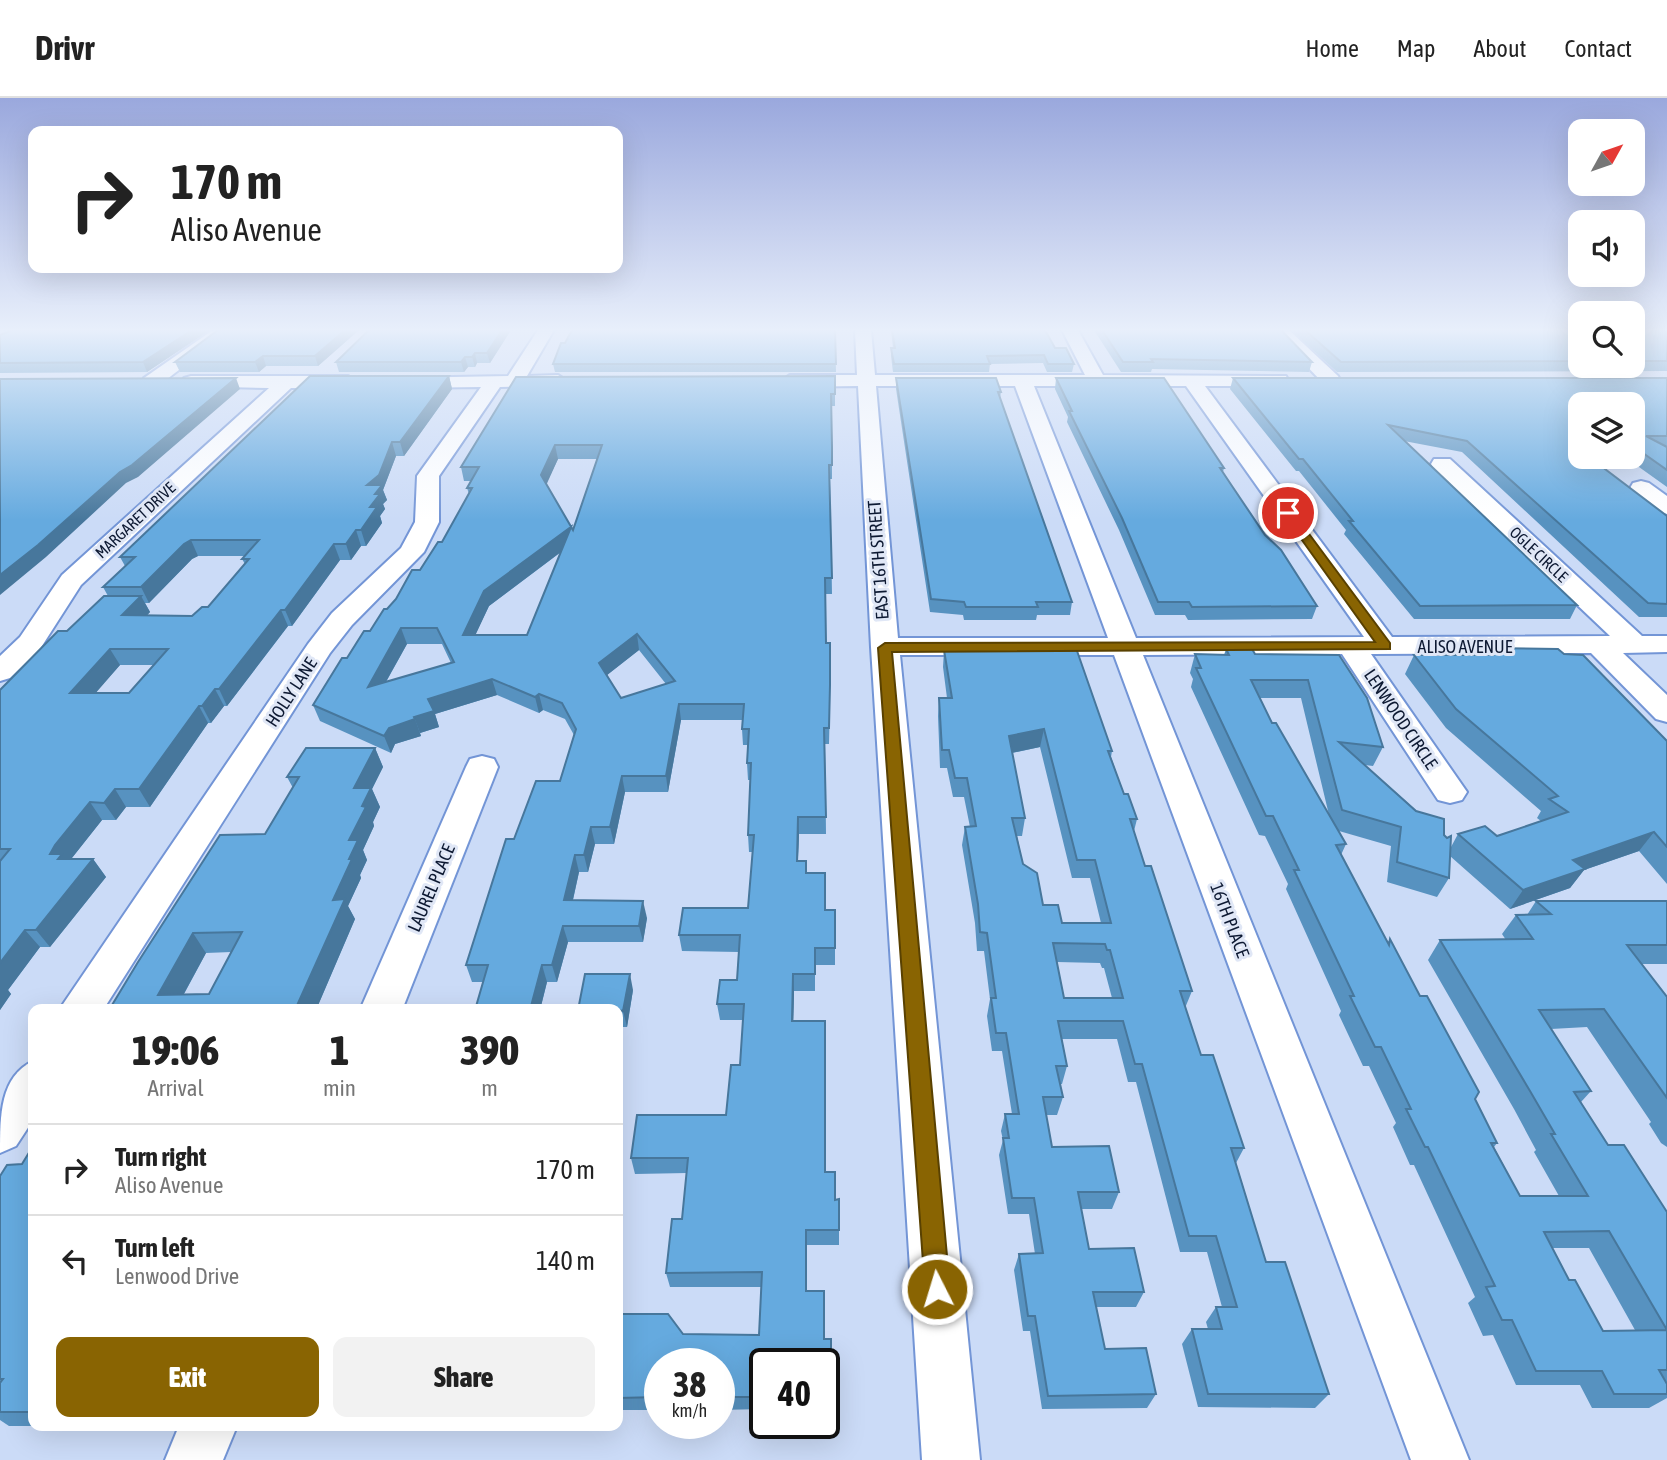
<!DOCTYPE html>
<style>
:root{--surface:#fff;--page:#f2f2f2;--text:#222;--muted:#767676;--line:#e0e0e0;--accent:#896402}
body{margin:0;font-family:"Asap Condensed",sans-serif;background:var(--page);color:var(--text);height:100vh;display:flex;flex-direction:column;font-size:26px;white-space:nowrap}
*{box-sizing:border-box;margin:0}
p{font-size:23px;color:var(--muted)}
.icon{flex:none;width:38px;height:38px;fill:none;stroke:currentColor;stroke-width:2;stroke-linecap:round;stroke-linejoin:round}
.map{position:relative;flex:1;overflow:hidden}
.drawer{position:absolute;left:28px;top:906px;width:595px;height:427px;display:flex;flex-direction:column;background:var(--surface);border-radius:14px;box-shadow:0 7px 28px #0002}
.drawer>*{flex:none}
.top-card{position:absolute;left:28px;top:28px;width:595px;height:147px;border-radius:14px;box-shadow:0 7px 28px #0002;background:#fff;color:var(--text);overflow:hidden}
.needle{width:46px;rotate:50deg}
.buttons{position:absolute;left:1568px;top:21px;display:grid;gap:14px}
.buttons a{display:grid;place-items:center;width:77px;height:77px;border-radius:14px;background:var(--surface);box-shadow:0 7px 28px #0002;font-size:35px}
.speed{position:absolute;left:644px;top:1250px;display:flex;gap:14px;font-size:35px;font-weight:700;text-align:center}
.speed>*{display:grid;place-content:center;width:91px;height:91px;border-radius:50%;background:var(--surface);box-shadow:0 7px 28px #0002;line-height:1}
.speed small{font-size:18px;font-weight:400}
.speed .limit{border:4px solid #111;border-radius:10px;background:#fff;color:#111}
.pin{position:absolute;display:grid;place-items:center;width:60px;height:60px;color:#fff;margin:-30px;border:4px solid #fff;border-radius:50%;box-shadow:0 2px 7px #0007}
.me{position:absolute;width:77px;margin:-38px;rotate:355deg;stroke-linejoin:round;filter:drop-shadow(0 0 5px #0008)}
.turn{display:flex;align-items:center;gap:24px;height:147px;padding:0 28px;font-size:32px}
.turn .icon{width:91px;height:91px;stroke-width:2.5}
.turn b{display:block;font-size:49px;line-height:60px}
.eta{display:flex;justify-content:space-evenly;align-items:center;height:119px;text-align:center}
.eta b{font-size:42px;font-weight:800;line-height:49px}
.cta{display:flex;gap:14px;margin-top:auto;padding:14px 28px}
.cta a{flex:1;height:80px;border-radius:14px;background:var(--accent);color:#fff;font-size:28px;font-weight:800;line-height:80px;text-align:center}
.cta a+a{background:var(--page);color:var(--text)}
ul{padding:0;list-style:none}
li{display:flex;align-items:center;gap:21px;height:91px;padding:0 28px;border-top:2px solid var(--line)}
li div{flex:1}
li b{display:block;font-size:26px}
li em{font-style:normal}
header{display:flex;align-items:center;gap:42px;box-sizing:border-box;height:98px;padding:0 35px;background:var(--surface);border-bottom:2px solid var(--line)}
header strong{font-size:33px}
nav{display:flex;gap:38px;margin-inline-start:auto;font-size:24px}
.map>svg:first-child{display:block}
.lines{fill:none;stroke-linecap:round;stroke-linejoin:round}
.minor-casing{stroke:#7395d6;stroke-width:4}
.minor{fill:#fff;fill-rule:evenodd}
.wall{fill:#5792c0;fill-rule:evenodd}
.shaded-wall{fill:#47779c}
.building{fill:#65aadf;stroke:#47779c;stroke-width:2;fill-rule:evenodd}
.route{fill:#896402;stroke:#594101;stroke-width:2}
.labels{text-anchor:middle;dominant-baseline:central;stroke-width:6;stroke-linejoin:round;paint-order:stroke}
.far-street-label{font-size:16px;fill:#0d1932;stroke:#e0e7f6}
.street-label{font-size:18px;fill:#0d1932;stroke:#e0e7f6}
</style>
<header>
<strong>Drivr</strong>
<nav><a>Home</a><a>Map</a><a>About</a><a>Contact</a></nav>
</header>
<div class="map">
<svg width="1667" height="1362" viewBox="0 0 1667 1362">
<rect width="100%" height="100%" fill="#cbdbf7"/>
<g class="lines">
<defs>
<g id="minor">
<path d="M213,232H231L158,288H144L142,284L144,280Z"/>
<path d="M538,232H554L527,278L558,277L567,283L565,287L500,289L439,378V424L424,454L352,527L330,555L103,912H59L308,546L332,515L401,450L415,424L417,378L481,289L405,290L398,288L396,284L398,280L508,278Z"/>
<path d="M855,232H871L875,277H1085L1062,232H1078L1103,277L1286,278L1288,282L1286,286L1279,288H1205L1392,539L1610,538L1434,371L1431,366L1434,361H1450L1642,538H1667V554L1623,555L1667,597V624L1656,621L1591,555L1371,556L1467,694L1462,702L1450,705L1438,702L1342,556L1143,557L1469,1362H1411L1114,557H900L980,1362H922L871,549L858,288L790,289L781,283L790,277H857ZM876,288H1015L1108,540H898ZM1034,288H1186L1364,539L1136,540Z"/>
<path d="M1272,232H1289L1338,278L1340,282L1338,286H1324Z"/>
<path d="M191,278H348L357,284L348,290H291L81,487L40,551L10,580L0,583V558L20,539L62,477L269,290L184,288L182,284L184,280Z"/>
<path d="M1641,383L1649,385L1667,398V416C1654,413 1638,401 1630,390L1633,385Z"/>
<path d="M482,658L494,661L498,669L402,912H360L466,669L470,661Z"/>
<path d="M33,963V1022L16,1048L0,1055C0,1017 0,979 33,963Z"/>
<path d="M179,1328H237L223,1362H165Z"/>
</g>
</defs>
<use href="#minor" class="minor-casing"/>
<use href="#minor" class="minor"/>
</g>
<g class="wall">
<path d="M12,232H210L147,274L0,275V237Z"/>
<path d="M218,232H359L318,268H266L259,274H180L175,264Z"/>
<path d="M369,232H511L490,265H477L475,269H468L464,274H339L336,264Z"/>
<path d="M835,232L836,274H555L553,266Z"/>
<path d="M891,232H1045L1055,250L1074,266L1072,274H1047L1043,265L990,266L989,274H893L891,258V250H893Z"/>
<path d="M1094,232H1281L1312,264L1309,274L1152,271L1151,274H1121Z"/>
<path d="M1291,232H1580V268H1633V232H1667V273L1337,274Z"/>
<path d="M449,278L452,291L404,358H396L383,392L387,402L383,406L385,411L380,418L382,425L366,448H361L351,462H340L292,528H288L227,608H224L211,625H208L150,709H126L116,722H102L71,761H93L106,779L50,849H40L8,892L11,896L0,912V592L108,498L103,489L125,468L120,459ZM198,458H245L242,461L245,466L208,509L192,518L147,517L150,514L145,505H149L192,461ZM120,567H153L129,595H95Z"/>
<path d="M835,278V308H831L832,363V381H830L832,496H825L826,545L830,603L829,646H825L826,736H799L798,763H806L807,775L825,812H835V867H815V893H794L793,923L825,1074L835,1102L839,1101V1147H807V1193L824,1241H831V1284H824V1265H765V1311L719,1312V1265H660V1312H618V1216L683,1236L759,1237L761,1189H670L666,1175L682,1121L687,1075L635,1076L631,1060L726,1017L740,967L743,922H720L717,906L737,882L739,854L682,853L679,837L748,810L753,754H749L748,737L750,682H748L747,665L748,647H743L742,631L743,622H681L668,694H625L614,746H595L588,774H579L573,802L647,820L643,844H568L557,884H547L540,912L483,884H472L466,867L514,741L560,683L574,637L565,621L543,612L539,615L497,597L435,616L439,629L420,635L421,638L395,646L391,655L320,623L313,607L347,560L442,444L469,396L467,390L471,383H464L461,369ZM558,361H597L573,432L546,386ZM561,454L527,537H475L489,508ZM407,546H442L451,565L386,584ZM639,552L666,586L621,600L607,577Z"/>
<path d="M896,280L1001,294L1000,300L1072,504L1070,517H1037L1036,522H964L963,517L930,514L896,291Z"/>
<path d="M1056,280L1224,370L1223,374L1265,437L1317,508L1312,521L1188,522L1185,517H1155L1119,432L1067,324L1068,319L1055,291Z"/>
<path d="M1233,280H1667V389L1625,359H1633V306L1580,359H1616L1606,372L1667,418V519H1639L1462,354L1404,343L1577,507L1570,521H1414L1344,436L1346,432L1299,373H1296L1230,291Z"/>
<path d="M1487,550L1564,556L1667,643V786L1639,753L1584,772L1570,790L1510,811L1450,758L1449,780L1437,799L1387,784L1391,748L1339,733L1346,746L1341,757L1388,844L1390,841L1497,1045L1494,1049L1520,1098H1559L1534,1054L1536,1052L1514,1011L1428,862L1440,842H1506L1502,836L1516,817H1527L1536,803H1667V866H1641L1667,899V1049L1661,1045L1649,1026L1651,1024L1587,929L1551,931L1591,993L1581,1004L1608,1047L1667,1114V1300L1649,1310H1592L1580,1287H1516L1493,1237L1483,1238L1468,1205L1475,1199L1414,1067H1410L1393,1029L1396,1025L1369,968H1363L1339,917L1341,913L1286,791L1288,786L1265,738L1259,737L1191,589L1193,581L1190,575L1195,556L1224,557L1226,551L1255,556L1339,557L1383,649L1373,668L1365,667L1444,737L1451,749L1458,736L1497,738L1541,723L1537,720L1541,713L1446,630L1405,576L1414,557H1484ZM1260,600H1301L1329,717L1272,625ZM1552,1150H1589L1635,1232L1603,1233L1569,1182Z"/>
<path d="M944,552L1112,653L1111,659L1124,696L1137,721L1134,733L1145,768L1192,893L1185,910L1201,957L1244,1050L1236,1065L1266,1164L1329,1296L1315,1310L1198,1309L1182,1246L1192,1231H1208L1206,1224L1216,1209H1222L1207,1154H1180L1136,984H1128L1117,941H1062L1067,968L1062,986H1060L1063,999L1057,1017H1046L1052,1049L1119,1094L1112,1111H1081L1089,1151L1144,1194L1136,1209H1096L1105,1251L1156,1296L1147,1310L1042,1311L1030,1233H1023L1014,1172L1019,1156H1035L1029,1116H1008L999,1057L1003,1042L1001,1033L1005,1016H1012L1002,953H992L987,918L990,901L984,853H977L975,825L962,747L965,729H970L964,699H953L947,670H940L938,618L939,600H947L943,569ZM1040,649L1072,780H1090L1101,825H1062L1043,807L1023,766L1017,738H1022L1025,720L1012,655ZM1057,864L1100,865L1102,870H1104L1112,900H1064Z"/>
<path d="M375,650L383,669L372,691L380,709L373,724L374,728L363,752L367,762L360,777L361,780L348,808L355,821L316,912H109L265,736L293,690L287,679ZM231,854L209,896H184L206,855Z"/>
<path d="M633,892L627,929H622L618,912Z"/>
<path d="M33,1048V1328H9L0,1322V1078L22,1066Z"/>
</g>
<g class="shaded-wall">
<path d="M192,232H210L147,274L143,264Z"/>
<path d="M345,232H359L318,268L315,258Z"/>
<path d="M502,232H511L490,265L487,255Z"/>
<path d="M475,255L477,265L475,269L472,259Z"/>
<path d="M263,258L266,268L259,274L255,264Z"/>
<path d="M465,259L468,269L464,274L461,264Z"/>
<path d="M449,278L452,291L404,358L400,344Z"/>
<path d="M236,280L240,291L138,379L126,385L46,459L0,497V477L120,374Z"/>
<path d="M392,344L396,358L383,392L387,402L383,406L385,411L380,418L382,425L366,448L361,432L370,409L367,387Z"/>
<path d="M555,347L558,361L544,392L541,377Z"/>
<path d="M1614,359H1616L1598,383L1605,371Z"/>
<path d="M571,429L574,444L489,508L468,553L463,537L484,493Z"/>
<path d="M356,432L361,448L351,462L346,446Z"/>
<path d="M191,442L198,458L192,461L149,505L141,489L184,446Z"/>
<path d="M334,446L340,462L292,528L285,512Z"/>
<path d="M141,498L150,514L132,534L122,517Z"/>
<path d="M281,512L288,528L227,608L219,591Z"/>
<path d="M401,530L407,546L374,605L368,589Z"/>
<path d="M637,536L639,552L602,581L599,565Z"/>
<path d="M110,551L120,567L81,612L70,595Z"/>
<path d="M492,581L497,597L435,616L439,629L420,635L414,619L428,601Z"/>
<path d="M215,591L224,608L211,625L202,608Z"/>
<path d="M539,596L543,612L539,615L535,599Z"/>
<path d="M679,606L681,622L668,694L666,678Z"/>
<path d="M199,608L208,625L150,709L139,691Z"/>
<path d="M415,621L421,638L395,646L391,655L384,638L389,630Z"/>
<path d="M1044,631L1040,649L1006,656L1009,638Z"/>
<path d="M375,650L383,669L372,691L380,709L373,724L374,728L363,752L367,762L360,777L361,780L348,808L355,821L316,912H295L333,802L349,761V742L354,690Z"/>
<path d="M622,678L625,694L614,746L610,729Z"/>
<path d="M115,691L126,709L116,722L104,705Z"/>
<path d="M90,704L102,722L68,765L75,774L50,756L55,747Z"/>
<path d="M798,719L799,736L797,780V763Z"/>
<path d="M591,729L595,746L588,774L584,757Z"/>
<path d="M1654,734L1639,753L1584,772L1570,790L1510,811L1523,792L1573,762Z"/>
<path d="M575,757L579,774L569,819L564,802Z"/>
<path d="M93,761L106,779L50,849L36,832Z"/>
<path d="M643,803L647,820L643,844L639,828Z"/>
<path d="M563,828L568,844L557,884L552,867Z"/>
<path d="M25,832L40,849L8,892L11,896L0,912V865Z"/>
<path d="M193,835L206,855L175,912L158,897Z"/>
<path d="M542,867L547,884L540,912H530Z"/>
<path d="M630,876L633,892L627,929L623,913Z"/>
<path d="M793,876L794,893L793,940L792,923Z"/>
<path d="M618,912L622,929L618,953Z"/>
<path d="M618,967L621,980L618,998Z"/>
</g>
<g class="building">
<path d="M12,232H192L143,264L0,265V237Z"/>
<path d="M218,232H345L315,258H263L255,264H175Z"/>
<path d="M369,232H502L487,255H475L472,259H465L461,264H336Z"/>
<path d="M572,232H835L836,266H553L561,245H565Z"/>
<path d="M892,232H1045L1055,250H1066L1074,266H1048L1044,257L987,258L990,266H894L891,250H895Z"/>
<path d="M1102,232H1281L1312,264L1151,261L1153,264H1123Z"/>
<path d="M1305,232H1580V263L1341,264Z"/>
<rect x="1633" y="232" width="34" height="31"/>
<path d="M310,278H449L400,344H392L379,377L367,387H382L375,396H380L370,409H377L361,432H356L346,446H334L285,512H281L219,591H215L202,608H199L139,691H115L104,705L90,704L55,747L50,756H62L58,761H93L36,832H25L0,865V763L10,751H0V592L58,533H67L104,498H141L122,517L192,518L202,509H208L249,461H242L259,442H191L184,446L141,489H103L135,459H120ZM110,551H168L129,595H70Z"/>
<path d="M835,278V296H831L832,349V367H829L832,480H825L826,545H830V587L829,630H824L826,719H798L797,763H806V775H825V812H835V850H815V876H793L792,923H825V1074H835V1102L839,1101V1132H806V1193H824V1241H831V1271H824V1265H765V1299H719V1265H660V1299L618,1300V1216H668L683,1236L759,1237L762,1174L666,1175L672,1121H682L688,1060H631L637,1017H726L731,967H740L744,906H717L720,882H737L740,837H679L683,810H748L754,737H748L751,665H747L749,631H742L744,606H679L666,678H622L610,729H591L584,757H575L564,802L643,803L639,828H563L552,867H542L530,912H475L488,867H466L506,741H514L536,683H560L576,631L562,605L539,596L535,599L492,581L428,601L434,613L414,619L415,621L389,630L384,638L313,607L342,560H347L364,533H370L384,511H387L396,501L412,472H420L438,444H442L472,390H467L479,369H461L516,279ZM555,347H602L573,432L541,377ZM571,429L527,537H463L484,493ZM401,530H437L454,564L368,589ZM637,536L675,583L621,600L599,565Z"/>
<path d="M236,280L132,367L120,374L38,447L0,477V281Z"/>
<path d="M896,280H996L1001,294H998L1072,504H1036L1038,509H966L964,504L931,501Z"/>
<path d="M1056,280H1164L1224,370H1220L1232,388L1265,437L1281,452L1317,508L1192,509L1189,504H1158L1122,420L1069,313H1072Z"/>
<path d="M1233,280H1667V338H1646L1667,349V372L1633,348V306H1580V359H1614L1605,371L1667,418V506L1648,505L1467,343L1388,327L1577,507L1420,508L1349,423H1353L1303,361H1299Z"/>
<path d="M1076,550L1112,653H1108L1124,696H1128L1137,721H1130L1145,768H1151L1192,893H1180L1201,957H1213L1244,1050H1231L1266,1164H1285L1329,1296H1208L1192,1231H1222L1216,1209H1237L1216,1138H1189L1142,966H1135L1123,923H1058L1067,968H1056L1063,999H1043L1052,1049L1109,1048L1119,1094H1078L1089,1151L1134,1150L1144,1194H1093L1105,1251L1146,1250L1156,1296L1048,1298L1035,1218H1028L1019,1156L1043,1155L1034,1100H1012L1003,1040H1009L1005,1016H1019L1006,935H996L991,900H996L987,835L980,834L978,806L965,729L976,728L967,680H955L949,652H942L939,600H952L944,552ZM1044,631L1077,762H1095L1111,825H1062L1058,807H1043L1037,775L1023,766L1012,720H1025L1009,638ZM1053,845L1105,846L1107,852H1110L1123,900H1064Z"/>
<path d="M1487,550L1558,551L1564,556L1583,557L1667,643V749L1654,734L1573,762L1585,771L1523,792L1458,736L1485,728L1497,738L1568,714L1549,701L1558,698L1456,611L1414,557H1493Z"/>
<path d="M1226,551H1252L1255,556L1339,557L1367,600L1383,649L1339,644L1416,713L1444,721V737L1447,740L1451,738L1449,780L1397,764L1401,729L1342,712L1308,582H1251L1272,625H1276L1346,746L1336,747L1389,847L1390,841L1420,898H1427L1479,994L1475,1001L1497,1045H1491L1520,1098H1588L1551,1036H1555L1530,993L1440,842L1533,841L1516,817L1551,816L1536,803H1667V847H1627L1667,899V1000L1604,911L1539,912L1591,993L1574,994L1608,1047H1624L1667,1114V1272H1659L1667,1286V1296H1614L1602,1273H1536L1512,1222H1502L1486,1189L1495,1188L1428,1049H1425L1406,1011H1411L1381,949H1375L1350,898H1354L1294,772H1299L1273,718H1266L1196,570H1201L1195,556L1229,557ZM1609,1133L1667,1232L1603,1233L1575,1182H1569L1544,1134Z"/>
<path d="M306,650H375L354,690H371L362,708L366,709L349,742H358L349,761H352L333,802L345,801L295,912H109L138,864L220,737L265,736L299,679H287ZM242,834L209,896L158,897L193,835Z"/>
<path d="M585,876H630L623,913L618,912V914V912H578Z"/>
<path d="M33,1048V1314H0V1285L3,1281H0V1078L7,1067L22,1066Z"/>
</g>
<linearGradient id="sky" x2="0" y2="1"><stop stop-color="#9aa8dd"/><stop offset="0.55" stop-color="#e8effb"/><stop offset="1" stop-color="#e8effb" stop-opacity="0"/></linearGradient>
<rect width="1667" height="422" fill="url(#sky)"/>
<path class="route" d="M1284,413H1292L1390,545V551L892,554L950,1191L946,1200L937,1203L928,1200L925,1191L878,550L885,545L1375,544L1284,417Z"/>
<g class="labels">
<g class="far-street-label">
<text transform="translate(135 422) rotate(-43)">MARGARET DRIVE</text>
<text transform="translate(1539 456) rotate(43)">OGLE CIRCLE</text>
</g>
<g class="street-label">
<text transform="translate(878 462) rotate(-94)">EAST 16TH STREET</text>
<text x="1465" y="548">ALISO AVENUE</text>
<text transform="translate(291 594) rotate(-57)">HOLLY LANE</text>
<text transform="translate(1401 621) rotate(56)">LENWOOD CIRCLE</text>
<text transform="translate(431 790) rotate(-67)">LAUREL PLACE</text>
<text transform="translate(1230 822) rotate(69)">16TH PLACE</text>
</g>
</g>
</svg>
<div class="buttons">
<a><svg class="needle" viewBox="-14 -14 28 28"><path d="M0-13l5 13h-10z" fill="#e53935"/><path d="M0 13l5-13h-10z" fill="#767676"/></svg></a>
<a><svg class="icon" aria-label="sound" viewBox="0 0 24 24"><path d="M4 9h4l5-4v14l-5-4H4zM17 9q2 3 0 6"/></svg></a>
<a><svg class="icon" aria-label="search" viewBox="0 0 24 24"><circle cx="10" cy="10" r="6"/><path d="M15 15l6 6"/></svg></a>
<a><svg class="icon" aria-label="layers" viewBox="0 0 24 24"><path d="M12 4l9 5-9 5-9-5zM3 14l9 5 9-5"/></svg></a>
</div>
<div class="speed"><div>38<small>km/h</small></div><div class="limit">40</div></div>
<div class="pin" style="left:1288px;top:415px;background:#d93025"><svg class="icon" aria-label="arrive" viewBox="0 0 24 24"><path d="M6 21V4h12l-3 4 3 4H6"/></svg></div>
<svg class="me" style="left:937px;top:1191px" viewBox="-20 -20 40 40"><circle r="17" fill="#896402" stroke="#fff" stroke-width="3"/><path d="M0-11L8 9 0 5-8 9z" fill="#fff"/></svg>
<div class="top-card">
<div class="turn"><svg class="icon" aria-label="right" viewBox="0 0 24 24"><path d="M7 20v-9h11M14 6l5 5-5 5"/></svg><div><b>170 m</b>Aliso Avenue</div></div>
</div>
<section class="drawer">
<div class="eta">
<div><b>19:06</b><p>Arrival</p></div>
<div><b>1</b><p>min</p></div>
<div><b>390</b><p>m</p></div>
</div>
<ul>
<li><svg class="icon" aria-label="right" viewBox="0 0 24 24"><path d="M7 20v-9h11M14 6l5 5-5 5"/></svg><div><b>Turn right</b><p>Aliso Avenue</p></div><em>170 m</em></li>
<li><svg class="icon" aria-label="left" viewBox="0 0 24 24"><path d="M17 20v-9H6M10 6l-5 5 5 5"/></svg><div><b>Turn left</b><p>Lenwood Drive</p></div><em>140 m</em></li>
</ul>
<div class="cta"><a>Exit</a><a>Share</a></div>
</section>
</div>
